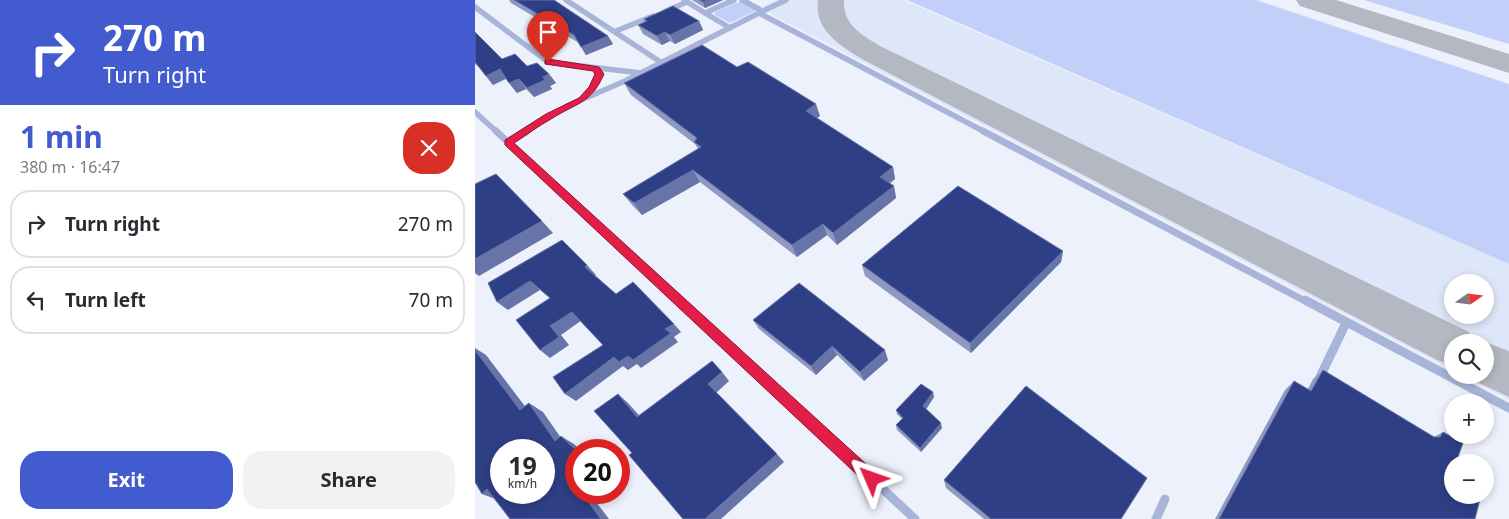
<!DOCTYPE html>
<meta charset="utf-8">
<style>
:root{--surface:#fff;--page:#f2f2f3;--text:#2b2b33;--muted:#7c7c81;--line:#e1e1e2;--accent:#425bce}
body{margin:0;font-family:"Noto Sans",sans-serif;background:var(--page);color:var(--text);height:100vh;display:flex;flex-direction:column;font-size:19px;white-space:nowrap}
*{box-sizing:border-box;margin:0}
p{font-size:16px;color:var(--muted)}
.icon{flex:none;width:28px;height:28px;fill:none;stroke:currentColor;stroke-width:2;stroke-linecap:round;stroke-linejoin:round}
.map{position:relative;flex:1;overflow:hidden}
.drawer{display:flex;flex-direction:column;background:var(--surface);width:475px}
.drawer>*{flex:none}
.guide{background:#425bce;color:#fff;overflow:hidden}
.needle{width:32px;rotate:76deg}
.buttons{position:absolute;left:969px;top:274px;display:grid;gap:10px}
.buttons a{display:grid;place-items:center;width:50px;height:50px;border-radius:50%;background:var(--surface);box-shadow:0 2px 8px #0003;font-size:25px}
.speed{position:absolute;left:15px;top:439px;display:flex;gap:10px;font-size:25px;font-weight:700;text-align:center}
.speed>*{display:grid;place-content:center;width:65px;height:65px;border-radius:50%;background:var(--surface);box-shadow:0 2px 8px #0003;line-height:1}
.speed small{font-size:12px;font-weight:400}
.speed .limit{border:8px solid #d22;background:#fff;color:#111}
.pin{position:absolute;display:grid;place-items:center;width:42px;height:42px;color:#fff;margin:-51px -21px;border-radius:50% 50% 50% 0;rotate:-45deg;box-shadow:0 0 5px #0007}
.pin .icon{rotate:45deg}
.me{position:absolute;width:55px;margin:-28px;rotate:313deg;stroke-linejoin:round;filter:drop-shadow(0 0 4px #0008)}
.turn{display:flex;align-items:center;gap:18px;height:105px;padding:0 20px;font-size:22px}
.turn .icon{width:65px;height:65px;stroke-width:2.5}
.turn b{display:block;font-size:35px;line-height:42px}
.round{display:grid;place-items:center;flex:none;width:52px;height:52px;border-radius:20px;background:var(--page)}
.overview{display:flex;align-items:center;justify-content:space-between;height:85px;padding:0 20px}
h1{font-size:30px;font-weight:700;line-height:38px;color:var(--accent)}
.primary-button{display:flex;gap:10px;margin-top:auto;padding:10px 20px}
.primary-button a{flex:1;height:58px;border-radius:20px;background:var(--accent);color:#fff;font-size:20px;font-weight:700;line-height:58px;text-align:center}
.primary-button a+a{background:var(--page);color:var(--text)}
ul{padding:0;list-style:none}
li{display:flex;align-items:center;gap:15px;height:68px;margin:0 10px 8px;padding:0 10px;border:2px solid var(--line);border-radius:20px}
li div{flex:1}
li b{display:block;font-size:19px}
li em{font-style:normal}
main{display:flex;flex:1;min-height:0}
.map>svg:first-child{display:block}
.built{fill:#dee6f9;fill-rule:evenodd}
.green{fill:#c2d0f9}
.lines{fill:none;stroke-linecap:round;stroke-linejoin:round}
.taxiway{fill:#b4b8c2;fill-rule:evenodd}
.lane-far2{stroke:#a8b5d9;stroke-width:5.5}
.lane-far1{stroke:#a8b5d9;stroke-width:7}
.lane{stroke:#a8b5d9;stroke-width:9}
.wall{fill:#8e98c0}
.shaded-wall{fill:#6774a8}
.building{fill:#2e3f85;stroke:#6774a8;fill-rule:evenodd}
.route{fill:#e11d48;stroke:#92132f}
</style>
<main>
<section class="drawer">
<div class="guide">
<div class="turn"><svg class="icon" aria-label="right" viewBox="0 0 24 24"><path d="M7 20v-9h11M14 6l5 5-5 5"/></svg><div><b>270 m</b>Turn right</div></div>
</div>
<div class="overview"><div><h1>1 min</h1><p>380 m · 16:47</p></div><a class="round" style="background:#d93025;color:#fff"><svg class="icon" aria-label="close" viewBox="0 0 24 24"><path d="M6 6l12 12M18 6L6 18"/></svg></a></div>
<ul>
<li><svg class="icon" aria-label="right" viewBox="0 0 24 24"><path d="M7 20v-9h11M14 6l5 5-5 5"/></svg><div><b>Turn right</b></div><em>270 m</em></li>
<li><svg class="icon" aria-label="left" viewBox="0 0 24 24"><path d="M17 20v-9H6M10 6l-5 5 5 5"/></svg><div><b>Turn left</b></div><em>70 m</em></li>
</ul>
<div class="primary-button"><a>Exit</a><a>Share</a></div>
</section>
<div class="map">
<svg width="1034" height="519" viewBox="0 0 1034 519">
<rect width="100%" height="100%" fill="#edf1fb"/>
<path class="built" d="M302,0H428L1034,264V400L986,375H1010V342H978L977,370L284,8ZM978,282H1010V315H978Z"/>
<g class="green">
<path d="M432,0H781L1034,84V264Z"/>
<path d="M889,0H1034V44Z"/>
<path d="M267,2L282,10L255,23L240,15V12L260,3Z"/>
</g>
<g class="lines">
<g class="taxiway">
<path d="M343,0H369C368,25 386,34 405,46L994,332L999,342H978V366L962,360L385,58C363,44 339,29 343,0Z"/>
<path d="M821,0H861L1034,54V73L825,6Z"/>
<path d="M1008,342H1010L1034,351V397L993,378L992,375H1010V342Z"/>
</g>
<g class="lane-far2">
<path d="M91,0L187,63"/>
<path d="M209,0L230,13"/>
<path d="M267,0L284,9V13L311,0"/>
<path d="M0,7L73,62L166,73"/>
<path d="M191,11L212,2"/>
<path d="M255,28L230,13L259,0"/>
<path d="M141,31L178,16"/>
<path d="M111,96L118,89L125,74L121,69"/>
<path d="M0,112L22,132"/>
<path d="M50,132L92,106L150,81L284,13L510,132"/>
</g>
<g class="lane-far1">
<path d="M21,131L205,302"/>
<path d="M508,131L832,302"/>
<path d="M33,143L52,131"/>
</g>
<g class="lane">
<path d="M204,300L440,519"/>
<path d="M830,300L1034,408"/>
<path d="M847,378L845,377L871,323"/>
<path d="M681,519L690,499"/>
</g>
</g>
<g class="wall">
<path d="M34,0H79L133,36L138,44L111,55L104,43L36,3Z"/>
<path d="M217,0H248L230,8Z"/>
<path d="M169,19L224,21L228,30L200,44L195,41L187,45L168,34L163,25L170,22Z"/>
<path d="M0,32L27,59L52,66L74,74L81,83L75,86L77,89L59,97L51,89L42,93L31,79L18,85L4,67L0,64Z"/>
<path d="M262,67L345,116L342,118L418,167L420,179L415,183L419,186L421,198L362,245L352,235L322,257L225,182L167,215L157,205L148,194L223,149L220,144L156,95L149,83Z"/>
<path d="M588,251L586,262L496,353L390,276L387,265Z"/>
<path d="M278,320L413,360L389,381L362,355L341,375L284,329Z"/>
<path d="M848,370L959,437L968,432L983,457L1000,519H740L810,390L819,381L833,389L838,379Z"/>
<path d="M458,392L459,397L451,409L467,428L446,452L422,430L421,425L427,419L422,414L421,410Z"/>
<path d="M469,480L646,519H509L471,488Z"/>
</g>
<g class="shaded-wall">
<path d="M233,0H248L230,8L228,2Z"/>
<path d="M224,21L228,30L200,44L195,35Z"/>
<path d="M190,32L195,41L187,45L182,36Z"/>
<path d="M133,36L138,44L111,55L106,47Z"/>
<path d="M25,69L32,78L18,85L11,76Z"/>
<path d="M74,74L81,83L75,86L77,89L59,97L52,88L68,77Z"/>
<path d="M44,79L51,89L42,93L34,83Z"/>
<path d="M341,104L345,116L334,123L331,111Z"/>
<path d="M418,167L420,179L407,189L405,177Z"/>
<path d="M218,170L225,182L167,215L159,203Z"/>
<path d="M419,186L421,198L362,245L358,233Z"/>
<path d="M67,221L78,233L4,276L0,273V259Z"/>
<path d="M348,224L352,235L322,257L317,245Z"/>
<path d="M588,251L586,262L496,353L495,343Z"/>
<path d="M112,265L121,275L118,276L110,267Z"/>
<path d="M55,281L65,290L33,310L22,302Z"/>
<path d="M97,312L107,320L86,335L94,345L75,358L65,350L75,326Z"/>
<path d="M199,324L206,332L199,337L203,342L166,368L162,364L153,370L148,366L101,401L90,394L139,357Z"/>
<path d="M357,346L362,355L341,375L336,366Z"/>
<path d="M0,348L11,355L59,418L45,410L0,350Z"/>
<path d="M410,350L413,360L389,381L385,372Z"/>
<path d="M247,372L254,381L241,393L233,384Z"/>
<path d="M458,392L459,397L450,411L448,406Z"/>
<path d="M143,394L153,403L173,425L162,417Z"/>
<path d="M54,403L68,412L93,448L80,441Z"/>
<path d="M466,423L467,428L446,452L445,448Z"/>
<path d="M86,436L99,444L106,450H101Z"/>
<path d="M302,454L309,462L246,519H230Z"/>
<path d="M12,489L23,500L7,494Z"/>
<path d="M106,492H117L115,494L134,519H126Z"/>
</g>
<g class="building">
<path d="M39,0H79L133,36L106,47L99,35Z"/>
<path d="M224,0H233L228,2Z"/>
<path d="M198,6L224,21L195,35L190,32L182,36L163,25L172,21L169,19Z"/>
<path d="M0,32L27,59L40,54L52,66L62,63L74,74L68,77L70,80L52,88L44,79L34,83L25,69L11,76L0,62Z"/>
<path d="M227,45L262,67L273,62L341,104L331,111L418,167L405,177L419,186L358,233L348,224L317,245L218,170L159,203L148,194L226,147L219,142L222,138L149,83Z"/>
<path d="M21,174L67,221L0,259V184Z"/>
<path d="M483,186L588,251L495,343L387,265Z"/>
<path d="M87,240L112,265L110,267L141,294L158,282L199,324L190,329L196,333L158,360L153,356L144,362L139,357L90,394L78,377L128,345L97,312L75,326L84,337L65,350L41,320L75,298L55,281L22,302L13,283Z"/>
<path d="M324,283L410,350L385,372L357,346L336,366L278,320Z"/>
<path d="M0,350L45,410L54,403L80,441L86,436L101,450V492H106L126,519H35L12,489L7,494L0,482ZM26,450H69V492H26Z"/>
<path d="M237,361L247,372L233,384L302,454L230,519H208L154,455L157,453L119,411L143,394L162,417Z"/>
<path d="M848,370L959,437H965L968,432L988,443L983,457L992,462H978V495H1006L1000,519H744L819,381L836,391Z"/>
<path d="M446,384L458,392L448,406L466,423L445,448L421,425L428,418L421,410Z"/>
<path d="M551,386L672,478L646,519H516L469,480Z"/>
<path d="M1010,473L1012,474L1010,482Z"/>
</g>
<path class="route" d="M73,59L124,67L129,74C116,104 101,103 76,119C63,126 52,135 39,143L402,474L404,479L402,484L397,487L392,484L30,145V140L71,114L104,98L114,87L120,74L118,71L70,64V60Z"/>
</svg>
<div class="buttons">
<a><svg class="needle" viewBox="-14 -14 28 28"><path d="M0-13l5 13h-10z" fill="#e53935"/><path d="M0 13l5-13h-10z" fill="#7c7c81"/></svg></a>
<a><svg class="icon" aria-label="search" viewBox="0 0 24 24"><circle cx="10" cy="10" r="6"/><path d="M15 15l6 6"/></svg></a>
<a>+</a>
<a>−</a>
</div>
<div class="speed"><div>19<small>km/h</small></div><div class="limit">20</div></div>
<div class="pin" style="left:73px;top:62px;background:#d93025"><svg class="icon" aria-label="arrive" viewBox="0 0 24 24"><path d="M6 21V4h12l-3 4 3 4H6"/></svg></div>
<svg class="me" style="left:397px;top:479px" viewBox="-20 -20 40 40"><path d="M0-17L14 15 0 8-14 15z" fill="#e11d48" stroke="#fff" stroke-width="4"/></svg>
</div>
</main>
